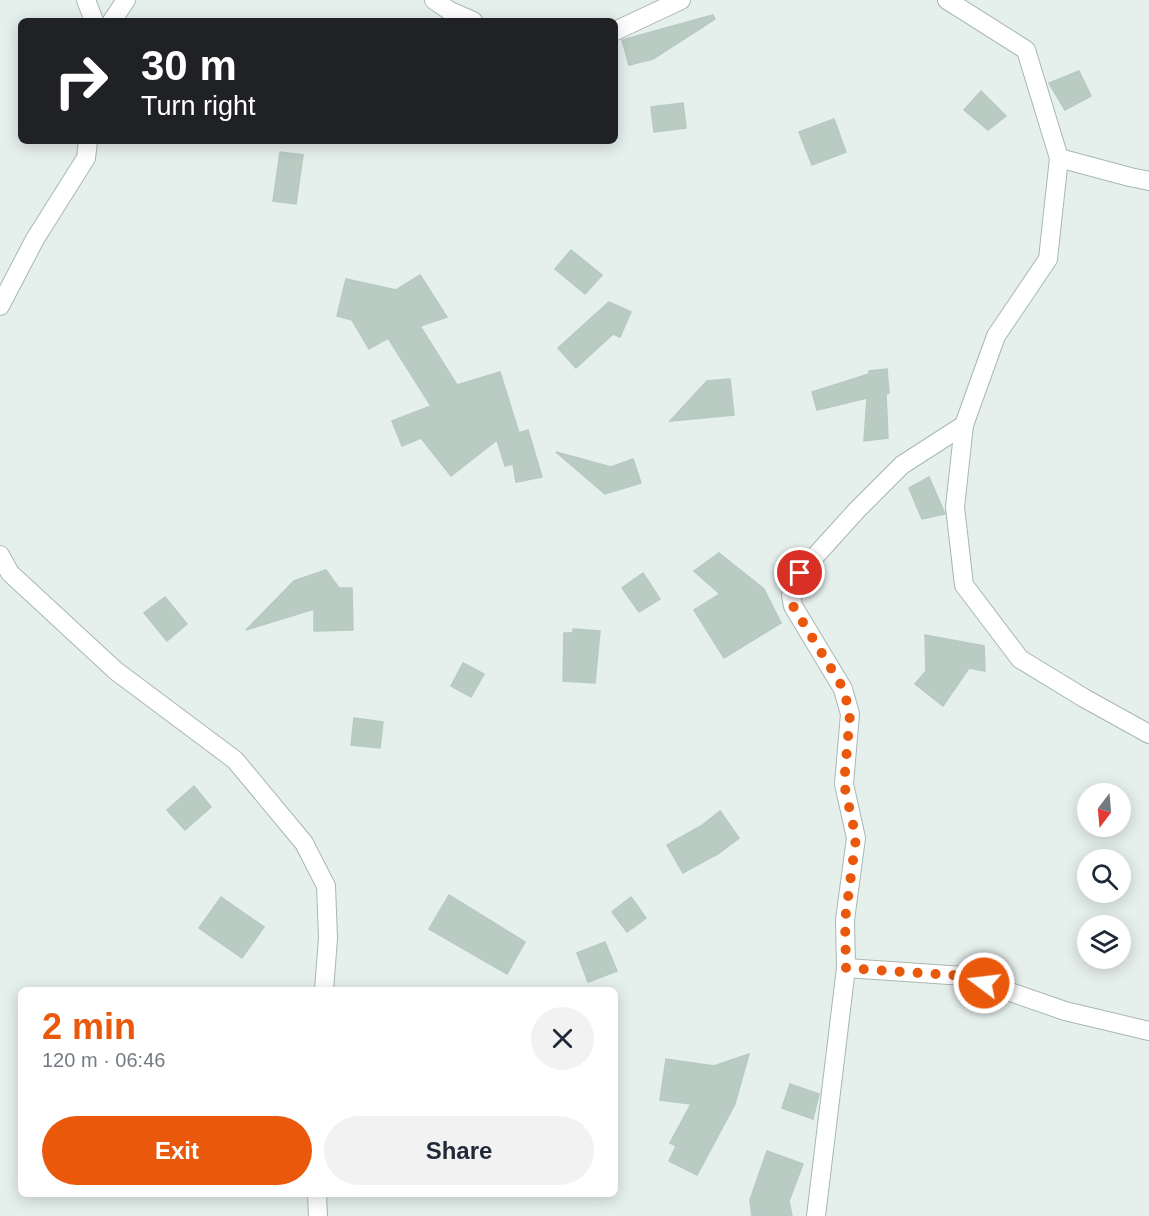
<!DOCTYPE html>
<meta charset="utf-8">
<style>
:root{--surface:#fff;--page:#f2f2f3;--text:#1f2937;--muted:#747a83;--accent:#ea580c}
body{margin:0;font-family:Helvetica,sans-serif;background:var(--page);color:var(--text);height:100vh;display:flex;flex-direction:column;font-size:22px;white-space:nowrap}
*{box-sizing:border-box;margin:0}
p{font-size:20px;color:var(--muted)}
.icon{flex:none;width:33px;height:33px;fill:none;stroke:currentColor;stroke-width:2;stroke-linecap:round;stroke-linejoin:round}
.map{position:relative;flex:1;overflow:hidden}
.details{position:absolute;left:18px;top:987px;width:600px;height:210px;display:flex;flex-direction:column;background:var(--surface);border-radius:9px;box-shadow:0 3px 15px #0003}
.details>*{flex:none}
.top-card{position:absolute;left:18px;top:18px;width:600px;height:126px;border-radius:9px;box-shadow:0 3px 15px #0003;background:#202124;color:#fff;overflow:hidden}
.needle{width:39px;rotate:196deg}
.controls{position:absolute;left:1077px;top:783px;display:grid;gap:12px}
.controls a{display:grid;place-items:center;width:54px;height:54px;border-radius:50%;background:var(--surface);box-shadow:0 3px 15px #0003;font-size:30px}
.pin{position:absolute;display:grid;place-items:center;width:51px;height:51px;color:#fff;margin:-26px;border:3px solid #fff;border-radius:50%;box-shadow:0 2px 6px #0007}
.me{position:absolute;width:66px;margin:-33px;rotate:285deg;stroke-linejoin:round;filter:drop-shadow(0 0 4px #0008)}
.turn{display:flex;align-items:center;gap:21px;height:126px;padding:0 24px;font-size:27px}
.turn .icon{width:78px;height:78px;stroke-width:2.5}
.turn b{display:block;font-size:42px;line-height:51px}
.round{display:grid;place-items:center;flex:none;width:63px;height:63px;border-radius:32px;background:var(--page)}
.summary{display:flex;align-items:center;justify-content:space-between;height:102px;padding:0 24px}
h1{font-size:36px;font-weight:700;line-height:45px;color:var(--accent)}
.primary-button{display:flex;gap:12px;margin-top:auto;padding:12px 24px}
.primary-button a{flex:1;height:69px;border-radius:36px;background:var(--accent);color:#fff;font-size:24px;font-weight:700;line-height:69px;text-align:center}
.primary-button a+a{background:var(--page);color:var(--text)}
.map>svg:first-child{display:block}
.building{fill:#bacbc4;stroke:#b7cac2;stroke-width:1.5}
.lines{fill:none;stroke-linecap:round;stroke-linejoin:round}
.minor-casing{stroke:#a7b8b3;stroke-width:20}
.minor{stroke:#fff;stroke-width:18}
.route{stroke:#ea580c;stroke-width:10;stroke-dasharray:0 18}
</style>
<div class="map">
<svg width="1149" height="1216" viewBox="0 0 1149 1216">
<rect width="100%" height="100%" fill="#e5efeb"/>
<g class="building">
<path d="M713,15L715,19L653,59L629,65L622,40Z"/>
<path d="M1079,71L1091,96L1065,110L1049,83Z"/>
<path d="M981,91L1006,116L988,130L964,110Z"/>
<path d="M683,103L686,128L654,132L651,107Z"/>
<path d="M834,119L846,152L812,165L799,132Z"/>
<path d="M280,152L303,155L296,204L273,201Z"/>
<path d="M571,250L602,275L585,294L555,269Z"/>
<path d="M420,275L447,317L420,326L457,385L500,372L519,433L528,430L542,477L516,482L513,464L505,466L497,440L451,476L421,438L402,446L392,421L431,406L388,338L369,349L352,320L337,316L346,279L396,290Z"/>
<path d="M609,302L631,312L620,337L613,334L576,368L558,348Z"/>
<path d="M887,369L889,393L886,394L888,438L864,441L867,398L817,410L812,392L869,374V371Z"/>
<path d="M730,379L734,415L670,421L707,381Z"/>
<path d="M556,452L611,467L633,459L641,483L605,494Z"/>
<path d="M929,477L945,514L922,519L909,488Z"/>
<path d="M719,553L764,589L781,623L724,658L694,610L720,594L694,571Z"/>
<path d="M326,570L339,588H352L353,630L314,631V609L246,630L294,581Z"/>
<path d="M643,573L660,599L639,612L622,588Z"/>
<path d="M165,597L187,624L167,641L144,613Z"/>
<path d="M573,629L600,631L595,683L563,681L564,633H573Z"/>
<path d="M925,635L984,646L985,671L969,668L943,706L915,684L926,671Z"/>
<path d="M463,663L484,674L471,697L451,686Z"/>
<path d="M354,718L383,722L380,748L351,745Z"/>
<path d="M194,786L211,807L185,830L167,810Z"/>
<path d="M720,811L739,838L719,853L683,873L667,845L701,826Z"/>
<path d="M449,895L525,942L507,974L429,929Z"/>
<path d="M221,897L264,927L242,958L199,928Z"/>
<path d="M631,897L646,918L627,932L612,912Z"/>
<path d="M605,942L617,971L588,982L577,953Z"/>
<path d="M749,1054L735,1104L697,1175L669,1161L676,1146L670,1143L691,1104L660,1100L666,1059L714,1066Z"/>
<path d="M790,1084L819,1094L813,1119L782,1108Z"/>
<path d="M767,1151L803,1164L789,1201L792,1216H752L750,1200Z"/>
</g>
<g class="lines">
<defs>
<g id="minor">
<path d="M86,0L94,21"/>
<path d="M434,0L450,11L473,21"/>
<path d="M947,0L1026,50L1059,158L1048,259L996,336L964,425L955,507L964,585L1020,659L1084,698L1149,734"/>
<path d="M112,21L126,0"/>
<path d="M615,31L681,0"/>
<path d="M1059,158L1130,177L1149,181"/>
<path d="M0,306L35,239L86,158L88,141"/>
<path d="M0,555L10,573L116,671L235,760L304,843L326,886L328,938L324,990"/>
<path d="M846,968L964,976L1065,1011L1149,1031"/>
<path d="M317,1194L318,1216"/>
<path d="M816,1216L846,968L845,920L856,838L844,784L850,714L843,689L793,606L791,595L800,573L857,510L902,465L964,425"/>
</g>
</defs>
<use href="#minor" class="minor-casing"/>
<use href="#minor" class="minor"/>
</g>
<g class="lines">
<path class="route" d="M800,573L791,595L793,606L843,688L850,714L844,784L856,838L845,920L846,968L964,976L984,983"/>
</g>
</svg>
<div class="controls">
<a><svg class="needle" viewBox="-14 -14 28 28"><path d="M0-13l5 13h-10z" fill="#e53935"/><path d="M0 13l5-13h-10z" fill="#747a83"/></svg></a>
<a><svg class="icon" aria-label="search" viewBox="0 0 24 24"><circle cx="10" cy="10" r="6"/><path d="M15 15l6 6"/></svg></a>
<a><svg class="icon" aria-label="layers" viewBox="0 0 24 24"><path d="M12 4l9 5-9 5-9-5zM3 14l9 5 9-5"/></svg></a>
</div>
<div class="pin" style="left:800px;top:573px;background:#d93025"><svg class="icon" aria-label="arrive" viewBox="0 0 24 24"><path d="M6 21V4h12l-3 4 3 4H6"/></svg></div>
<svg class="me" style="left:984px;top:983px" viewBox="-20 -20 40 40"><circle r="17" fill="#ea580c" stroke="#fff" stroke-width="3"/><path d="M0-11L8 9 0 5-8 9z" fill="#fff"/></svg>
<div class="top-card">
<div class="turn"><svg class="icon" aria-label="right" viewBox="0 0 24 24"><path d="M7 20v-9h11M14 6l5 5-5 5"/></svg><div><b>30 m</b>Turn right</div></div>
</div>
<section class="details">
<div class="summary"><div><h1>2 min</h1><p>120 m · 06:46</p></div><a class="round"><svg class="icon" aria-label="close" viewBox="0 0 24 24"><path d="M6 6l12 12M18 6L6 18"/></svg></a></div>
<div class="primary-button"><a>Exit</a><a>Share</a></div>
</section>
</div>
